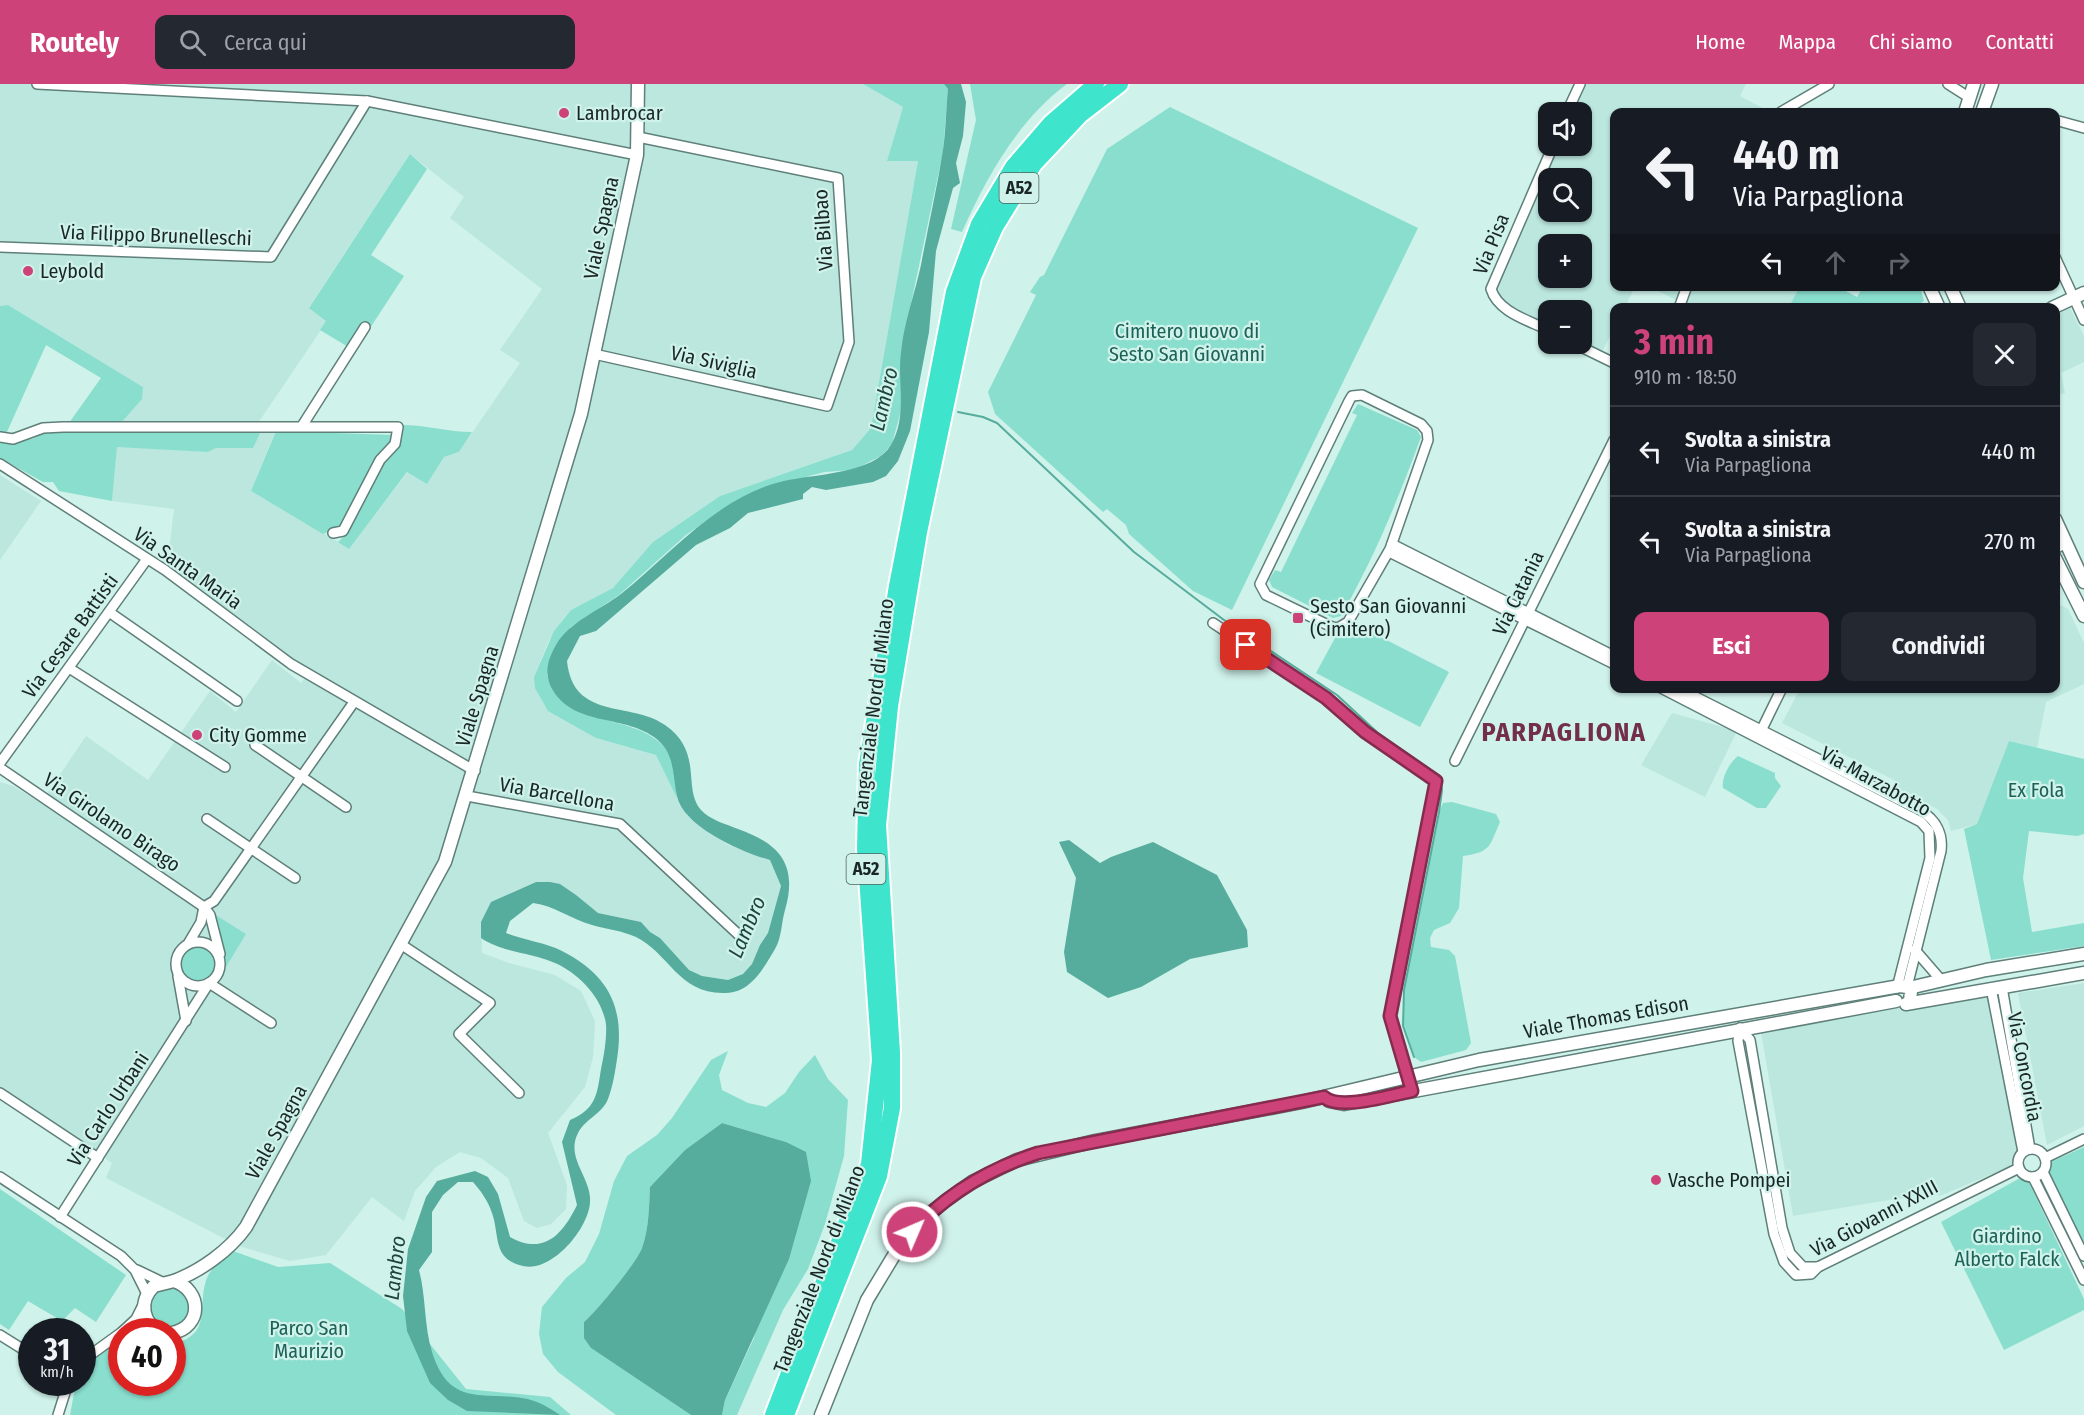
<!DOCTYPE html>
<html lang="it">
<meta charset="utf-8">
<style>
:root{--surface:#171b24;--page:#242831;--text:#f1f3f6;--muted:#9ea1a6;--line:#363941;--accent:#cd4278}
body{margin:0;font-family:"Fira Sans Condensed",sans-serif;background:var(--page);color:var(--text);height:100vh;display:flex;flex-direction:column;font-size:22px;white-space:nowrap}
*{box-sizing:border-box;margin:0}
p{font-size:20px;color:var(--muted)}
.icon{flex:none;width:33px;height:33px;fill:none;stroke:currentColor;stroke-width:2;stroke-linecap:round;stroke-linejoin:round}
.map{position:relative;flex:1;overflow:hidden}
.sheet{position:absolute;left:1610px;top:219px;width:450px;height:390px;display:flex;flex-direction:column;background:var(--surface);border-radius:12px;box-shadow:0 2px 4px #0004}
.sheet>*{flex:none}
.hud{position:absolute;left:1610px;top:24px;width:450px;height:183px;border-radius:12px;box-shadow:0 2px 4px #0004;background:#171b24;color:var(--text);overflow:hidden}
.buttons{position:absolute;left:1538px;top:18px;display:grid;gap:12px}
.buttons a{display:grid;place-items:center;width:54px;height:54px;border-radius:12px;background:var(--surface);box-shadow:0 2px 4px #0004;font-size:30px}
.speed{position:absolute;left:18px;top:1234px;display:flex;gap:12px;font-size:30px;font-weight:700;text-align:center}
.speed>*{display:grid;place-content:center;width:78px;height:78px;border-radius:50%;background:var(--surface);box-shadow:0 2px 4px #0004;line-height:1}
.speed small{font-size:15px;font-weight:400}
.speed .limit{border:9px solid #d22;background:#fff;color:#111}
.pin{position:absolute;display:grid;place-items:center;width:51px;height:51px;color:#fff;margin:-26px;border-radius:12px;box-shadow:0 3px 9px #0006}
.me{position:absolute;width:66px;margin:-33px;rotate:45deg;stroke-linejoin:round;filter:drop-shadow(0 0 4px #0008)}
.turn{display:flex;align-items:center;gap:21px;height:126px;padding:0 24px;font-size:27px}
.turn .icon{width:78px;height:78px;stroke-width:2.5}
.turn b{display:block;font-size:42px;line-height:51px}
.lanes{display:flex;align-items:center;height:57px;padding:0 24px;background:#0003;justify-content:center;gap:30px;direction:ltr}
.lanes .off{opacity:.35}
.round{display:grid;place-items:center;flex:none;width:63px;height:63px;border-radius:12px;background:var(--page)}
.head{display:flex;align-items:center;justify-content:space-between;height:102px;padding:0 24px}
h1{font-size:36px;font-weight:700;line-height:45px;color:var(--accent)}
.action{display:flex;gap:12px;margin-top:auto;padding:12px 24px}
.action a{flex:1;height:69px;border-radius:12px;background:var(--accent);color:#fff;font-size:24px;font-weight:700;line-height:69px;text-align:center}
.action a+a{background:var(--page);color:var(--text)}
ul{padding:0;list-style:none}
li{display:flex;align-items:center;gap:18px;height:90px;padding:0 24px;border-top:2px solid var(--line)}
li div{flex:1}
li b{display:block;font-size:22px}
li em{font-style:normal}
header{display:flex;align-items:center;gap:36px;box-sizing:border-box;height:84px;padding:0 30px;background:var(--accent);color:#fff}
header strong{font-size:28px}
nav{display:flex;gap:33px;margin-inline-start:auto;font-size:21px}
.search{width:420px;height:54px;background:var(--page);display:flex;align-items:center;gap:15px;box-sizing:border-box;padding:0 21px;border-radius:12px;color:var(--muted);font-size:22px}
.map>svg:first-child{display:block}
.built{fill:#bbe7de;fill-rule:evenodd}
.green{fill:#8adece}
.water{fill:#56ac9d}
.lines{fill:none;stroke-linecap:round;stroke-linejoin:round}
.stream{stroke:#56ac9d;stroke-width:2}
.minor-casing{stroke:#5f7f79;stroke-width:12}
.tertiary-casing{stroke:#5f7f79;stroke-width:15}
.motorway-casing{stroke:#fff;stroke-width:20}
.minor{stroke:#fff;stroke-width:9}
.tertiary{stroke:#fff;stroke-width:12}
.motorway{stroke:#3ee4cc;stroke-width:16}
.route-casing{stroke:#852b4e;stroke-width:15}
.route{stroke:#cd4278;stroke-width:10}
.poi-dot{fill:#cd4278;stroke:#cff2ea;stroke-width:2}
.labels{text-anchor:middle;dominant-baseline:central;stroke-width:4.5;stroke-linejoin:round;paint-order:stroke}
.shield{fill:#cff2ea;stroke:#50635f;stroke-width:1.5}
.shield-label{font-size:18px;font-weight:bold;fill:#192624}
.poi-label{font-size:20px;fill:#192624;stroke:#cff2ea;text-anchor:start}
.street-label{font-size:20px;fill:#192624;stroke:#cff2ea}
.park-label{font-size:20px;fill:#1d6258;stroke:#cff2ea}
.water-label{font-size:21px;font-style:italic;fill:#1d453e;stroke:#cff2ea}
.district-label{font-size:26px;font-weight:bold;letter-spacing:1.5px;fill:#732f47;stroke:#cff2ea}
</style>
<header>
<strong>Routely</strong>
<div class="search"><svg class="icon" aria-label="search" viewBox="0 0 24 24"><circle cx="10" cy="10" r="6"/><path d="M15 15l6 6"/></svg>Cerca qui</div>
<nav><a>Home</a><a>Mappa</a><a>Chi siamo</a><a>Contatti</a></nav>
</header>
<div class="map">
<svg width="2084" height="1331" viewBox="0 0 2084 1331">
<rect width="100%" height="100%" fill="#cff2ea"/>
<g class="built">
<path d="M0,0H863L903,23L887,77H918L871,344L852,366L720,412L653,458L613,504L571,526L563,535L548,558L534,593L596,654L656,671L685,728L726,760L770,776L781,802L768,849L760,861L752,880L743,890L728,896L702,892L689,886L660,854L650,848L641,838L598,829L560,800L535,798L491,818L481,838L482,869L509,879L555,891L581,907L595,937L593,973L585,1003L548,1049L567,1101L566,1125L551,1140L537,1144L524,1137L508,1094L481,1074L460,1068L436,1083L415,1107L404,1137L372,1113L326,1171L290,1177L239,1162L106,1094L112,1079L0,1003V698L13,702L41,719L86,652L148,696L210,607L236,628L272,576L301,599L309,588L167,484L174,425L112,417L117,362L208,368L216,364H253L260,347L120,348V340L143,303L8,221L0,222ZM410,70L464,113L450,134L542,205L500,266L520,279L459,368L444,373L427,400L408,388L349,464L251,407L279,338L258,339L327,237L309,223Z"/>
<path d="M1582,0H1746L1740,12L1770,28H1614V202L1635,203L1625,223L1614,224V244L1601,270L1581,260V226H1548V244L1506,223L1495,211V198L1555,62H1581V28H1569ZM1548,94H1581V128H1548ZM1548,160H1581V194H1548Z"/>
<path d="M1650,203H1800L1789,224L1677,223L1680,218Z"/>
<path d="M2070,224L2084,252V278L2061,289L2065,309L2055,312V231Z"/>
<path d="M0,391L41,417L0,476Z"/>
<path d="M2055,518L2068,525L2084,559V600L2046,618L2037,664L2009,657L1977,740L1951,747L1948,736L1937,725L1899,705L1894,696L1782,639L1800,605L2055,604Z"/>
<path d="M1672,629L1737,647L1705,713L1641,681Z"/>
<path d="M2084,899V1042L2047,1061L2018,909Z"/>
<path d="M1992,911L2016,1065L2011,1082L1940,1112L1931,1109L1793,1132L1760,943Z"/>
</g>
<g class="green">
<path d="M863,0H944L948,5L943,68L901,267L902,323L892,360L881,372L853,386L825,388L809,392L715,431L686,451L619,511L571,543L547,591C550,600 554,611 563,618C598,645 663,632 676,687C678,695 676,706 677,714L656,671L596,654L548,627L535,604L534,593L554,547L571,526L613,504L653,458L720,412L852,366L871,344L918,77H887L903,23Z"/>
<path d="M970,0H1067C1018,36 986,94 962,148L951,145L976,36Z"/>
<path d="M1170,23L1418,144L1232,526L1193,507L1129,450L1126,441L1107,425L1103,428L995,330L988,308L1036,211L1030,208L1040,193L1044,191L1107,65Z"/>
<path d="M410,70L427,85L371,171L404,192L355,267L320,246L326,237L309,224Z"/>
<path d="M1800,202L1838,203L1857,213L1863,203H1920L1924,217L1913,224L1789,223Z"/>
<path d="M8,221L143,303L142,315L120,340L69,339L101,294L46,261L6,350L0,348V222Z"/>
<path d="M1358,320L1417,346L1421,353C1398,416 1374,474 1341,532L1333,534L1272,503L1269,496L1275,486L1281,488L1357,331L1352,329Z"/>
<path d="M402,341C426,341 448,348 472,348L459,368L444,373L427,400L407,388L349,465L338,458L346,450L384,377L399,362Z"/>
<path d="M83,345L117,348L261,347L253,364H216L208,368L117,363L112,417L59,407L53,398H43L0,374V357L32,355L49,347Z"/>
<path d="M276,347L394,351L393,357L376,375L342,442L323,450L251,407Z"/>
<path d="M1355,543L1363,544L1449,588L1420,643L1316,589L1335,554L1349,549Z"/>
<path d="M2009,657L2084,675V750L2077,752L2029,747L2023,794L2032,848L2084,839V862L1991,876L1964,745L1977,740Z"/>
<path d="M1738,672L1775,689V694L1781,702L1766,724H1757L1723,704C1721,694 1730,678 1738,672Z"/>
<path d="M1452,718L1496,730L1500,738C1489,763 1491,768 1463,772L1459,824L1450,839L1434,846L1430,854L1431,863L1449,866L1455,872L1471,959L1466,966L1421,978L1414,973L1403,942L1404,906L1439,728L1443,719Z"/>
<path d="M214,830L246,850L226,883Z"/>
<circle cx="198" cy="880" r="17"/>
<path d="M728,967L719,991L722,1006L748,1019L766,1023L785,1009L799,988L815,971L828,995L848,1016L844,1072L825,1140L808,1185L783,1226L737,1331H722L725,1316L754,1254L786,1058L722,1039L685,1066L650,1103C649,1123 649,1144 642,1164C637,1178 597,1227 584,1238L591,1264L691,1331H616L558,1288L543,1270L539,1250L542,1223L566,1194L585,1178L599,1150L614,1097L627,1072L657,1051L672,1034L711,976Z"/>
<path d="M2084,1063V1160L2047,1091L2051,1078Z"/>
<path d="M2020,1094L2029,1098L2084,1215V1226L2004,1266L1941,1138Z"/>
<path d="M0,1105L126,1191L96,1238L75,1224L62,1237L28,1217L9,1246L0,1240Z"/>
<path d="M233,1167L278,1183L330,1179L402,1225L466,1305L550,1313L571,1331H70L76,1299H82L83,1286L103,1267L121,1258L122,1299H172L173,1260C214,1250 196,1222 207,1194C212,1182 223,1175 233,1167Z"/>
<circle cx="169" cy="1223" r="21"/>
</g>
<g class="water">
<path d="M944,0H961L966,18L963,52L956,79L960,99L953,104L936,167L929,248L910,347L898,377L886,392L873,398L826,406L812,403L803,410V415L748,429L730,444L696,461L596,547L580,552L567,577C573,637 631,617 665,641C704,668 682,704 701,726C710,736 726,740 738,745C780,760 798,781 785,826C781,840 782,853 775,865C763,885 751,908 726,909C679,911 669,869 636,853C623,847 606,845 592,841C571,835 555,822 533,819L510,837L506,849C523,856 547,859 562,867C609,891 625,924 617,975C615,988 613,1002 608,1015C602,1030 585,1035 578,1049C565,1074 592,1094 590,1118C589,1144 552,1189 523,1182C492,1175 500,1152 492,1129C488,1117 481,1107 473,1098H458L443,1111L432,1128V1168L419,1186C426,1212 424,1242 432,1268C449,1322 480,1308 522,1314C537,1316 548,1323 560,1331L467,1327L448,1316L430,1299L407,1247L403,1212L408,1165L426,1113L437,1097L475,1087L488,1093L498,1110L510,1153C544,1172 563,1150 577,1121L562,1058L570,1036C596,1025 597,1011 601,985C604,972 607,953 606,940C602,913 578,889 555,879C531,868 503,869 481,854V838L491,818L536,798H550L560,800L576,811L598,829L641,838L650,848L660,854L689,886L702,892L728,896L743,890L752,880L760,861L768,849L781,802L770,776C744,769 683,743 677,712C672,690 676,669 654,653C622,630 572,643 551,603C544,588 548,575 556,561C569,538 600,526 621,510C671,470 718,412 784,397C814,390 874,390 891,361C908,331 897,299 901,268C904,238 915,209 921,181C928,143 937,104 943,66C946,46 946,25 948,5Z"/>
<path d="M1069,756L1100,779L1111,773L1153,758L1217,791L1247,846L1248,863L1190,875L1141,903L1108,914L1067,888L1064,868L1076,794L1059,758Z"/>
<path d="M722,1039L786,1058L806,1068L811,1097L789,1175L725,1316L722,1331H691L591,1264L584,1254V1238C597,1227 637,1178 642,1164C649,1144 649,1123 650,1103L685,1066Z"/>
</g>
<g class="lines">
<path class="stream" d="M958,328L983,333L997,339L1134,468L1224,536L1337,611L1378,649L1440,692L1442,706L1439,728L1404,906L1403,942L1414,973"/>
<defs>
<g id="minor">
<path d="M37,0L367,17L637,71"/>
<path d="M1948,0L1970,14"/>
<path d="M1567,28L1580,0"/>
<path d="M1781,28L1829,0"/>
<path d="M2055,36L2084,44"/>
<path d="M0,163L271,173L367,17"/>
<path d="M2055,173L2084,236"/>
<path d="M1679,224L1687,202"/>
<path d="M1548,246C1528,236 1498,228 1491,205L1553,62"/>
<path d="M1575,260L1614,279"/>
<path d="M594,270L827,322L849,258L838,94L638,53"/>
<path d="M1362,311L1421,340L1427,347L1428,356L1390,465L1348,538L1338,544L1332,543L1266,511L1260,500L1349,317L1352,312Z"/>
<path d="M302,342L365,243"/>
<path d="M0,353L13,355L43,344L63,343H398L395,360L380,376L343,447L333,449"/>
<path d="M0,380L165,486L291,580L475,687"/>
<path d="M1392,460L1614,572"/>
<path d="M2055,465L2066,459"/>
<path d="M1389,468L1614,580"/>
<path d="M109,528L237,617"/>
<path d="M1213,539L1326,614L1365,648L1436,697L1390,932L1412,1007"/>
<path d="M69,584L225,683"/>
<path d="M1661,604L1921,738L1929,747L1930,774L1897,904"/>
<path d="M1678,604L1921,727C1936,736 1943,750 1941,767L1907,903"/>
<path d="M1759,651L1782,604"/>
<path d="M255,661L346,723"/>
<path d="M1455,677L1614,356"/>
<path d="M0,679L147,475"/>
<path d="M0,684L204,823L210,831L220,870"/>
<path d="M467,712L620,740L740,852"/>
<path d="M207,735L295,794"/>
<path d="M204,823L214,817L354,618"/>
<circle cx="198" cy="880" r="22"/>
<path d="M188,860L201,838L204,823"/>
<path d="M402,861L490,919L459,950L519,1009"/>
<path d="M1915,866L1941,896"/>
<path d="M178,892L186,937"/>
<path d="M2002,903L2030,1065"/>
<path d="M1991,904L2023,1068"/>
<path d="M1740,944L1738,957L1774,1150L1784,1178L1796,1191L1811,1190L1818,1183L2019,1084"/>
<path d="M1740,944L1750,956L1782,1144L1790,1169L1803,1183H1818"/>
<path d="M0,1009L98,1074"/>
<circle cx="2032" cy="1079" r="14"/>
<path d="M2045,1074L2084,1055"/>
<path d="M2043,1088L2084,1172"/>
<path d="M0,1093L121,1172L135,1186L147,1210"/>
<path d="M2033,1093L2084,1196"/>
<path d="M60,1133L209,899L271,939"/>
<path d="M137,1186L162,1198"/>
<path d="M122,1248L136,1235L143,1221"/>
<path d="M135,1248L159,1247"/>
<path d="M0,1251L32,1271"/>
<path d="M82,1277L122,1248"/>
<path d="M58,1331L68,1299"/>
</g>
<g id="tertiary">
<path d="M1965,28L1974,0"/>
<path d="M1982,28L1992,0"/>
<path d="M1929,202L1939,224"/>
<path d="M1950,202L1960,224"/>
<path d="M2052,224L2084,209"/>
<path d="M2055,435L2084,498"/>
<path d="M2055,474L2084,532"/>
<path d="M1909,904L1986,886L2084,870"/>
<path d="M1906,920L2084,889"/>
<path d="M1325,1013L1329,1017L1344,1020L1896,917"/>
<path d="M174,1197C200,1187 229,1167 246,1143L445,778L581,330L637,71L638,0"/>
<path d="M163,1248C142,1241 138,1217 154,1202L174,1197C202,1206 203,1243 172,1249"/>
<path d="M821,1331L867,1216L899,1163L924,1134L944,1118L972,1098L1017,1076L1095,1057L1302,1018L1479,976L1900,902L1907,903L1911,907L1910,917"/>
</g>
<g id="motorway">
<path d="M773,1331L869,1080L880,976L865,765L867,680L897,502L954,208L979,140L1013,83L1051,39L1096,0"/>
<path d="M786,1331L879,1092L892,1024V969L878,741L890,622L919,448L973,193L995,143L1034,80L1080,31L1120,0"/>
</g>
</defs>
<use href="#minor" class="minor-casing"/>
<use href="#tertiary" class="tertiary-casing"/>
<use href="#motorway" class="motorway-casing"/>
<use href="#minor" class="minor"/>
<use href="#tertiary" class="tertiary"/>
<use href="#motorway" class="motorway"/>
</g>
<g class="lines">
<defs>
<path id="route" d="M912,1148C946,1110 989,1085 1038,1069L1324,1013C1339,1027 1392,1011 1412,1007L1390,932L1436,697L1365,648L1326,614L1246,561"/>
</defs>
<use href="#route" class="route-casing"/>
<use href="#route" class="route"/>
</g>
<g class="poi-dot">
<circle cx="564" cy="29" r="6"/>
<circle cx="28" cy="187" r="6"/>
<rect x="1292" y="528" width="12" height="12" rx="3"/>
<circle cx="197" cy="651" r="6"/>
<circle cx="1656" cy="1096" r="6"/>
</g>
<g class="labels">
<g class="shield">
<rect x="999.5" y="89" width="39" height="30" rx="4.5"/>
<rect x="846.5" y="770" width="39" height="30" rx="4.5"/>
</g>
<g class="shield-label">
<text x="1019" y="104">A52</text>
<text x="866" y="785">A52</text>
</g>
<g class="poi-label">
<text x="576" y="29">Lambrocar</text>
<text x="40" y="187">Leybold</text>
<text x="1310" y="522">Sesto San Giovanni<tspan x="1310" dy="23">(Cimitero)</tspan></text>
<text x="209" y="651">City Gomme</text>
<text x="1668" y="1096">Vasche Pompei</text>
</g>
<g class="street-label">
<text transform="translate(601 144) rotate(-78)">Viale Spagna</text>
<text transform="translate(823 146) rotate(-94)">Via Bilbao</text>
<text transform="translate(156 151) rotate(2)">Via Filippo Brunelleschi</text>
<text transform="translate(1491 160) rotate(-68)">Via Pisa</text>
<text transform="translate(714 278) rotate(13)">Via Siviglia</text>
<text transform="translate(188 484) rotate(35)">Via Santa Maria</text>
<text transform="translate(1518 509) rotate(-64)">Via Catania</text>
<text transform="translate(70 552) rotate(-54)">Via Cesare Battisti</text>
<text transform="translate(477 612) rotate(-73)">Viale Spagna</text>
<text transform="translate(873 624) rotate(-83)">Tangenziale Nord di Milano</text>
<text transform="translate(1876 697) rotate(29)">Via Marzabotto</text>
<text transform="translate(557 710) rotate(10)">Via Barcellona</text>
<text transform="translate(112 738) rotate(34)">Via Girolamo Birago</text>
<text transform="translate(1606 933) rotate(-10)">Viale Thomas Edison</text>
<text transform="translate(2025 983) rotate(79)">Via Concordia</text>
<text transform="translate(108 1025) rotate(-57)">Via Carlo Urbani</text>
<text transform="translate(276 1048) rotate(-61)">Viale Spagna</text>
<text transform="translate(1874 1134) rotate(-28)">Via Giovanni XXIII</text>
<text transform="translate(819 1185) rotate(-69)">Tangenziale Nord di Milano</text>
</g>
<g class="park-label">
<text x="1187" y="247">Cimitero nuovo di<tspan x="1187" dy="23">Sesto San Giovanni</tspan></text>
<text x="2036" y="706">Ex Fola</text>
<text x="2007" y="1152">Giardino<tspan x="2007" dy="23">Alberto Falck</tspan></text>
<text x="309" y="1244">Parco San<tspan x="309" dy="23">Maurizio</tspan></text>
</g>
<g class="water-label">
<text transform="translate(884 315) rotate(-77)">Lambro</text>
<text transform="translate(747 843) rotate(-67)">Lambro</text>
<text transform="translate(395 1184) rotate(-84)">Lambro</text>
</g>
<g class="district-label">
<text x="1564" y="648">PARPAGLIONA</text>
</g>
</g>
</svg>
<div class="buttons">
<a><svg class="icon" aria-label="sound" viewBox="0 0 24 24"><path d="M4 9h4l5-4v14l-5-4H4zM17 9q2 3 0 6"/></svg></a>
<a><svg class="icon" aria-label="search" viewBox="0 0 24 24"><circle cx="10" cy="10" r="6"/><path d="M15 15l6 6"/></svg></a>
<a>+</a>
<a>−</a>
</div>
<div class="speed"><div>31<small>km/h</small></div><div class="limit">40</div></div>
<div class="pin" style="left:1246px;top:561px;background:#d93025"><svg class="icon" aria-label="arrive" viewBox="0 0 24 24"><path d="M6 21V4h12l-3 4 3 4H6"/></svg></div>
<svg class="me" style="left:912px;top:1148px" viewBox="-20 -20 40 40"><circle r="17" fill="#cd4278" stroke="#fff" stroke-width="3"/><path d="M0-11L8 9 0 5-8 9z" fill="#fff"/></svg>
<div class="hud">
<div class="turn"><svg class="icon" aria-label="left" viewBox="0 0 24 24"><path d="M17 20v-9H6M10 6l-5 5 5 5"/></svg><div><b>440 m</b>Via Parpagliona</div></div>
<div class="lanes"><svg class="icon" aria-label="left" viewBox="0 0 24 24"><path d="M17 20v-9H6M10 6l-5 5 5 5"/></svg><svg class="icon off" aria-label="ahead" viewBox="0 0 24 24"><path d="M12 20V5M6 11l6-6 6 6"/></svg><svg class="icon off" aria-label="right" viewBox="0 0 24 24"><path d="M7 20v-9h11M14 6l5 5-5 5"/></svg></div>
</div>
<section class="sheet">
<div class="head"><div><h1>3 min</h1><p>910 m · 18:50</p></div><a class="round"><svg class="icon" aria-label="close" viewBox="0 0 24 24"><path d="M6 6l12 12M18 6L6 18"/></svg></a></div>
<ul>
<li><svg class="icon" aria-label="left" viewBox="0 0 24 24"><path d="M17 20v-9H6M10 6l-5 5 5 5"/></svg><div><b>Svolta a sinistra</b><p>Via Parpagliona</p></div><em>440 m</em></li>
<li><svg class="icon" aria-label="left" viewBox="0 0 24 24"><path d="M17 20v-9H6M10 6l-5 5 5 5"/></svg><div><b>Svolta a sinistra</b><p>Via Parpagliona</p></div><em>270 m</em></li>
</ul>
<div class="action"><a>Esci</a><a>Condividi</a></div>
</section>
</div>
